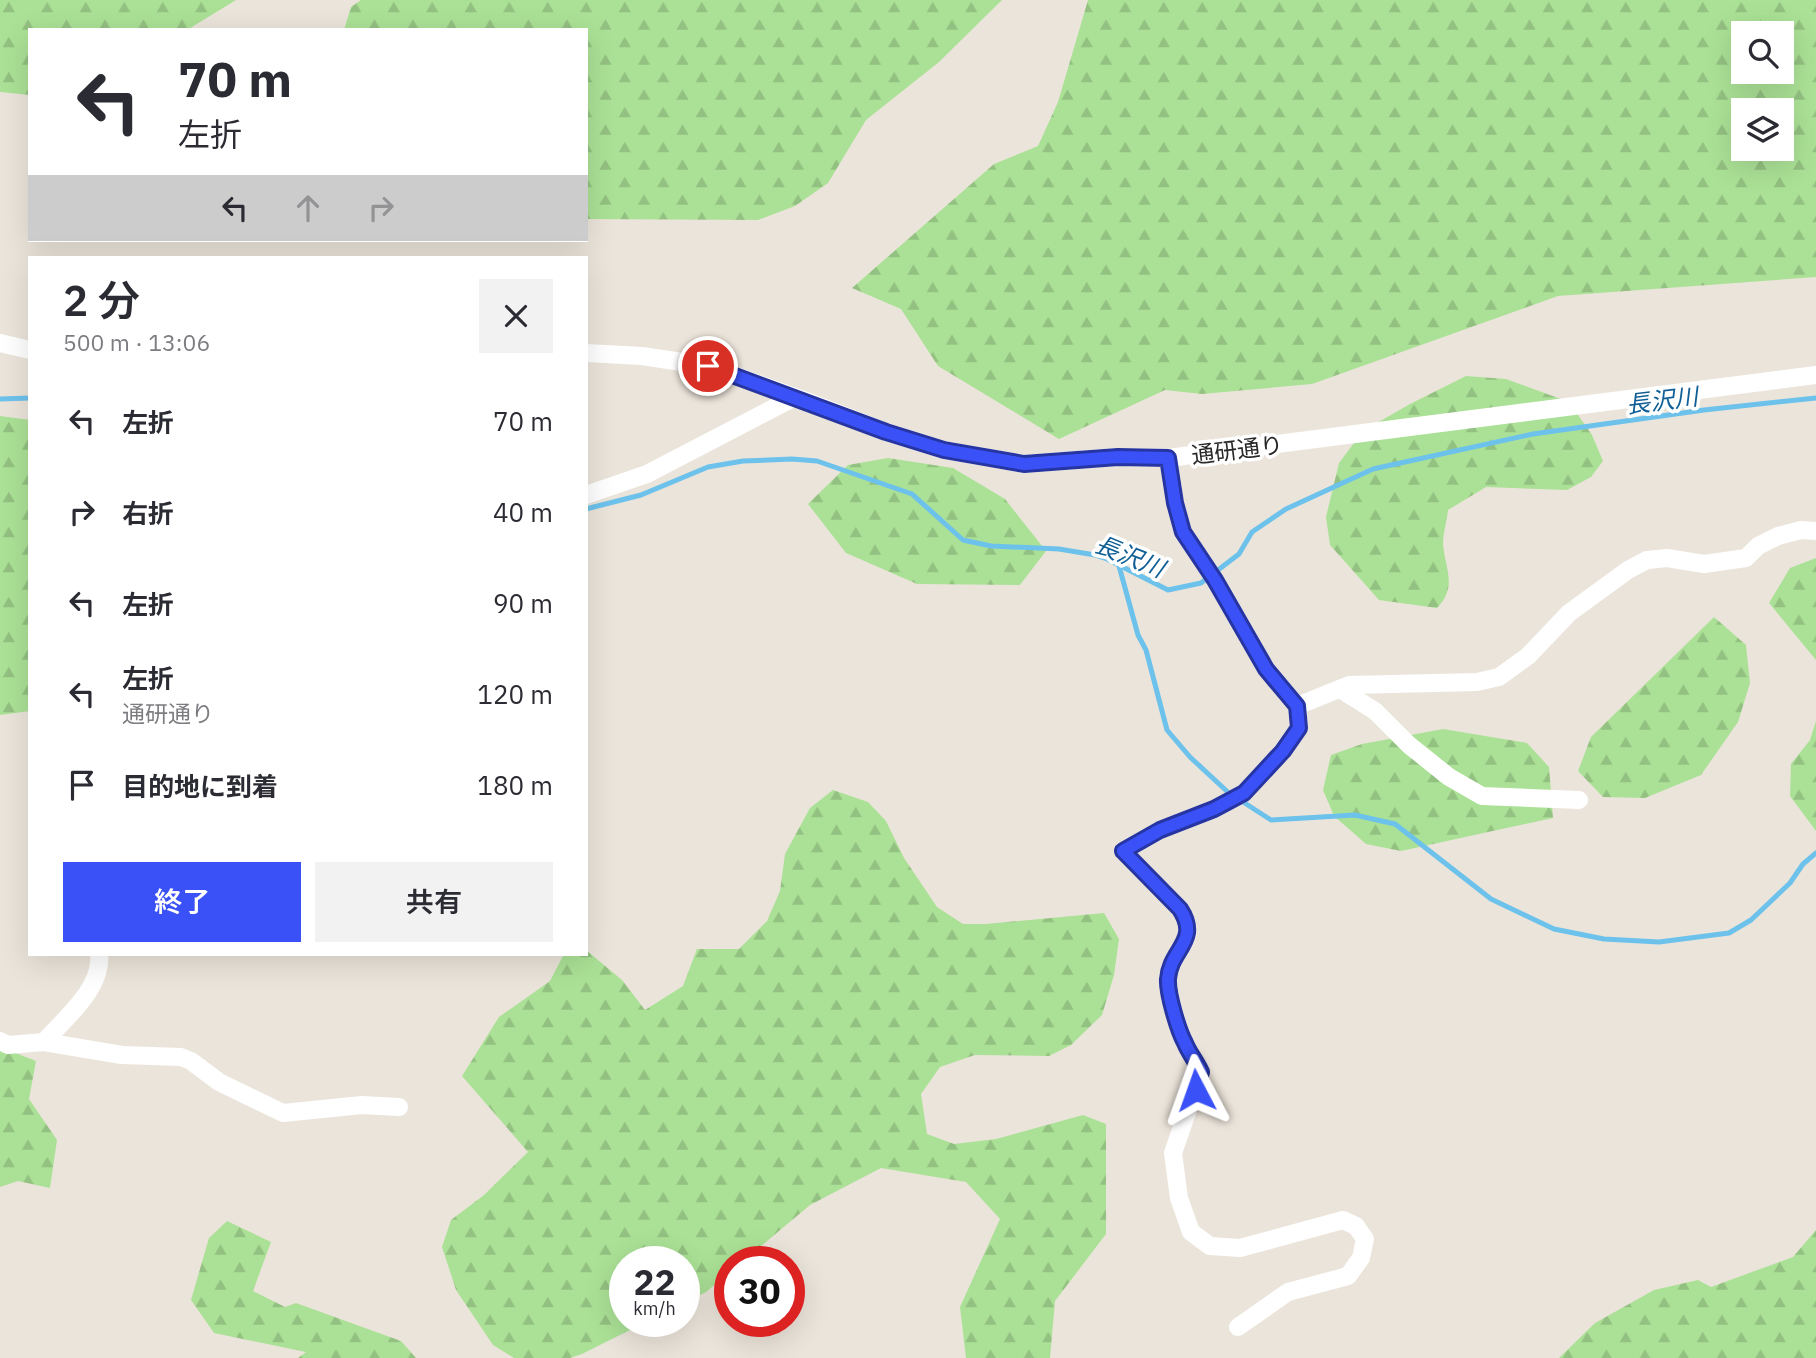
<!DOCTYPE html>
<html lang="ja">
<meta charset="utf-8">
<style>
:root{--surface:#fff;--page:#f2f2f3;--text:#2b2b33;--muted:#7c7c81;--accent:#3a51f7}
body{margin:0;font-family:"IBM Plex Sans","Noto Sans JP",sans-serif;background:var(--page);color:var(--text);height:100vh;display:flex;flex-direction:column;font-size:26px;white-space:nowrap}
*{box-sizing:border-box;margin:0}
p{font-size:23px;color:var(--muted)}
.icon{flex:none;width:38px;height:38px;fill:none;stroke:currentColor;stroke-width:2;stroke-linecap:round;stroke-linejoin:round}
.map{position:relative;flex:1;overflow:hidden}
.sheet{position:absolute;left:28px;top:256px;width:560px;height:700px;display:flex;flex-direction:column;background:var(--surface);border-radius:0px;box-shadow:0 7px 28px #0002}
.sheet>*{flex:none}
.guide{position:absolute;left:28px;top:28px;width:560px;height:214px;border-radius:0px;box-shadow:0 7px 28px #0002;background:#fff;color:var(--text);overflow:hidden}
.fabs{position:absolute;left:1731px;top:21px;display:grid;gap:14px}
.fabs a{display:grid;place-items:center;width:63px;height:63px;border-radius:0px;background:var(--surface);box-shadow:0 7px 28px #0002;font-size:35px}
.speed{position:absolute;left:609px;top:1246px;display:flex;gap:14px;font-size:35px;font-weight:700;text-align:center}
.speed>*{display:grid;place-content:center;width:91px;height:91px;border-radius:50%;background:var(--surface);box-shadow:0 7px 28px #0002;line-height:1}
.speed small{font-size:18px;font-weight:400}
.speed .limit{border:10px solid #d22;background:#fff;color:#111}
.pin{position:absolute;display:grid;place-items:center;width:60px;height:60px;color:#fff;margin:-30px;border:4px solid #fff;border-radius:50%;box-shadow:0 2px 7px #0007}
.me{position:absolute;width:77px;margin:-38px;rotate:356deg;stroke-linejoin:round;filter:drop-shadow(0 0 5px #0008)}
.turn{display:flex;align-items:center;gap:24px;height:147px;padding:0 35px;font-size:32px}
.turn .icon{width:91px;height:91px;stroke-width:2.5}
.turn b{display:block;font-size:49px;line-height:60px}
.lanes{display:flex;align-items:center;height:66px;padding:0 35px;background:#0003;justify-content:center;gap:35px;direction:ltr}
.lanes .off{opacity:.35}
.round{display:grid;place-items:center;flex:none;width:74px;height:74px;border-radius:0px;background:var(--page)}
.headline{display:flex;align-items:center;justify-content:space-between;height:119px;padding:0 35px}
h1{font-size:42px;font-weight:600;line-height:52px}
.primary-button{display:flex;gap:14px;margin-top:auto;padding:14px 35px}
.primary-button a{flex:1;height:80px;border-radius:0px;background:var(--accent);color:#fff;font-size:28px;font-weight:600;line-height:80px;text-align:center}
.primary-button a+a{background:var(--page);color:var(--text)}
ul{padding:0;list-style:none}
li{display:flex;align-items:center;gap:21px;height:91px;padding:0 35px}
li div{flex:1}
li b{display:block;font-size:26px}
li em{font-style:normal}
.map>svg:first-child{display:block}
.forest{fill:url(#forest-firs);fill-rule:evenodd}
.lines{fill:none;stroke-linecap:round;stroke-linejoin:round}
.stream{stroke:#6dc2ec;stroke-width:5}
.minor{stroke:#fff;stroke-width:18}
.route-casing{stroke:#2635a1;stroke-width:18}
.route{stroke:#3a51f7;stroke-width:12}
.labels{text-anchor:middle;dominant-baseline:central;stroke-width:7;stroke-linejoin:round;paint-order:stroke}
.street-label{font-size:23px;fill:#282828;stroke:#fff}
.water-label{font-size:24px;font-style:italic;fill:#0f5e95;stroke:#fff}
</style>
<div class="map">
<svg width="1816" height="1358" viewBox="0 0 1816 1358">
<defs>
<pattern id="forest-firs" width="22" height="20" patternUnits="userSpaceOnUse" patternTransform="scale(1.75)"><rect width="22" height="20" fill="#abe196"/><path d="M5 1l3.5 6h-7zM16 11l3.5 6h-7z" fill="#93c181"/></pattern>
</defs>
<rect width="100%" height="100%" fill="#ebe4da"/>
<g class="forest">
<path d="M0,0H236L187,30H30V95L0,92Z"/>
<path d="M361,0H1002L939,62L866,120L828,183L795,206L758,220L586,219V30H344L351,7Z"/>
<path d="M1088,0H1816V277L1558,296L1312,384L1202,394L1165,390L1059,439L938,366L901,309L852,288L994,164L1038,146L1058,102ZM1743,33H1782V72H1743ZM1743,110H1782V149H1743Z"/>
<path d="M1466,376L1506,379L1569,402L1592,435L1603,461L1591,477L1567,490L1486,487L1448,510C1447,521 1443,533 1443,544C1445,568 1458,587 1437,608L1379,600L1330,545L1326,517L1339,463L1363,431L1410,404Z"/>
<path d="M0,416L30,420V711L0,715Z"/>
<path d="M888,458L953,468L1005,499L1046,551L1020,585L917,584L846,553L808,504L848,465Z"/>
<path d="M1816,558V660L1769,603L1790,568Z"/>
<path d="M1714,617L1746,645L1750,683L1738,722L1701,775L1645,798L1603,797L1578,771L1591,737Z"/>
<path d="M1816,721V831L1790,796L1791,764L1810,740Z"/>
<path d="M1443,729L1527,743L1549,767L1553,818L1401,851L1366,844L1334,816L1323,790L1331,755L1362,744Z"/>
<path d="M833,790L868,802L886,821L904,858L937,907L963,924H986L1104,913L1119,939L1114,975L1102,1015L1071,1045L1049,1056L975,1055L940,1067L921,1094L927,1134L954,1144L996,1139L1083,1115L1106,1124V1234L1055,1301L1050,1358H966L960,1307L1000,1219L966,1182L881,1168L810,1205L742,1262H730V1272L706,1292L684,1303V1262H625V1321H648L582,1354L570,1358H514L493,1345L456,1290L442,1247L451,1220L484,1195L528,1152L462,1076L499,1017L550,981L564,954H586V950L622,980L645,1010L683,986L697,949H739L767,921L780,891L785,854L810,808Z"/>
<path d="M0,1047L36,1061L29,1099L57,1140L50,1188L18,1181L0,1187Z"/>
<path d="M227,1221L271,1242L253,1291L285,1307L296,1303L401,1341L416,1358H298L306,1352L214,1333L191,1300L209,1238Z"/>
<path d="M1816,1230V1358H1559L1595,1323L1654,1290L1698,1280L1711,1287L1793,1257Z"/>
</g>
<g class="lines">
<g class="stream">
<path d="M0,399L30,398"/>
<path d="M586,509L641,495L708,467L743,461L792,459L817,461L912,494L963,540L991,546L1059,549L1095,555L1107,559L1168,590L1201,583L1239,554L1252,532L1286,509L1373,469L1533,434L1704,410L1816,398"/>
<path d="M1119,566L1138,635L1146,650L1167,730L1190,757L1231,795"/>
<path d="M1240,800L1271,820L1355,815L1395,824L1491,899L1554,929L1604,939L1659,942L1729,933L1751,920L1790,883L1803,864L1816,853"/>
</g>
<g class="minor">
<path d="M0,343L30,350"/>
<path d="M586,353L642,356L708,366L806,401L886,432L944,450L1024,464L1118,457L1168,458L1816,375"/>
<path d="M1168,458L1175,503L1183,532L1215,580L1266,669L1297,706"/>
<path d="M586,495L647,474L795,397"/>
<path d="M1340,689L1375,711L1409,745L1449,777L1482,796L1579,800"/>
<path d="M0,1041L8,1045L44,1042L122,1055L181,1057L191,1061L219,1082L283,1113L362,1105L399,1107"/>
<path d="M44,1042C65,1018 103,988 99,954"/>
<path d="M1238,1327L1288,1292L1348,1276L1361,1258L1365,1239L1356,1226L1343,1220L1240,1248L1210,1246L1191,1232L1179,1198L1173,1153L1201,1072C1196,1061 1189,1053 1185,1043C1178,1029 1167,993 1168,979C1170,949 1202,941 1180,909L1123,851L1160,830L1214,809L1244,793L1283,751L1299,728L1297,706L1349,685L1477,682L1499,677L1528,656L1569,613L1628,570L1647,560L1667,558L1704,564L1746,558L1758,546L1778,536L1801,530L1816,531"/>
</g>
</g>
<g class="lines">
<defs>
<path id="route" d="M708,366L886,432L944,450L1024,464L1118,457L1168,458L1175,503L1183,532L1215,580L1266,669L1297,706L1299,728L1283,751L1244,793L1214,809L1160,830L1123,851L1180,909C1201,941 1170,949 1168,979C1167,993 1178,1030 1185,1043C1189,1053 1196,1061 1201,1072L1196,1090"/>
</defs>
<use href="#route" class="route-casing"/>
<use href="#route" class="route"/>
</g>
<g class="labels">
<g class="street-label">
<text transform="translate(1237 449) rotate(-7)">通研通り</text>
</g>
<g class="water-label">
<text transform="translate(1662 400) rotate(-7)">長沢川</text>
<text transform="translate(1130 556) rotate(22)">長沢川</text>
</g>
</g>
</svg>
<div class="fabs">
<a><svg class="icon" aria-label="search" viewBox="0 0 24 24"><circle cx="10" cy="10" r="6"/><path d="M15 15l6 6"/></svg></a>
<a><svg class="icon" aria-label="layers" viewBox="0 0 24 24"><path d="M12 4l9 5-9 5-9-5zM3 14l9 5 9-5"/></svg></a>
</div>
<div class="speed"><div>22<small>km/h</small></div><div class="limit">30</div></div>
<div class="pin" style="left:708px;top:366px;background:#d93025"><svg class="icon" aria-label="arrive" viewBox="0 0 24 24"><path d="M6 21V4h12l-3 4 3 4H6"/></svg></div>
<svg class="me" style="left:1196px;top:1090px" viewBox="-20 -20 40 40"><path d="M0-17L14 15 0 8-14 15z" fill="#3a51f7" stroke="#fff" stroke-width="4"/></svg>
<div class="guide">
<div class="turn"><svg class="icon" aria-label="left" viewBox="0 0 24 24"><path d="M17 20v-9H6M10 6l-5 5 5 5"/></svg><div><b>70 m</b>左折</div></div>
<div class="lanes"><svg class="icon" aria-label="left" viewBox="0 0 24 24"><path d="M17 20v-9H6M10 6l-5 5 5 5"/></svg><svg class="icon off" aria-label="ahead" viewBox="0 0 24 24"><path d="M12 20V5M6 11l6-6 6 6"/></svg><svg class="icon off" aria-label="right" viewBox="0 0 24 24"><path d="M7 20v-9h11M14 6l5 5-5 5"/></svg></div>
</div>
<section class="sheet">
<div class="headline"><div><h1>2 分</h1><p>500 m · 13:06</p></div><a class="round"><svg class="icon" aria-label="close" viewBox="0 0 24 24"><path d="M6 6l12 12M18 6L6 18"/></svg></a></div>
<ul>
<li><svg class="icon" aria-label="left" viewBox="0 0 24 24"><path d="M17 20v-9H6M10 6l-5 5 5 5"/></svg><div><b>左折</b></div><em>70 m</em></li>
<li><svg class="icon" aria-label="right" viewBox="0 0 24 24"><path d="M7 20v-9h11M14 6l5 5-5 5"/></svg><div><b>右折</b></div><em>40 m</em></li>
<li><svg class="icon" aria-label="left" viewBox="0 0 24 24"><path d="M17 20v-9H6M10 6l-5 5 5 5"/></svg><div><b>左折</b></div><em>90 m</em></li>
<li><svg class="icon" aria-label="left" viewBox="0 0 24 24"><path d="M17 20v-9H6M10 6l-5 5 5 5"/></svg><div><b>左折</b><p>通研通り</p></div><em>120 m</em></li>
<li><svg class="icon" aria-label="arrive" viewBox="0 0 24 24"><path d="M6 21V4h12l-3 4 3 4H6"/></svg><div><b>目的地に到着</b></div><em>180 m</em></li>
</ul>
<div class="primary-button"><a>終了</a><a>共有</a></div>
</section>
</div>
